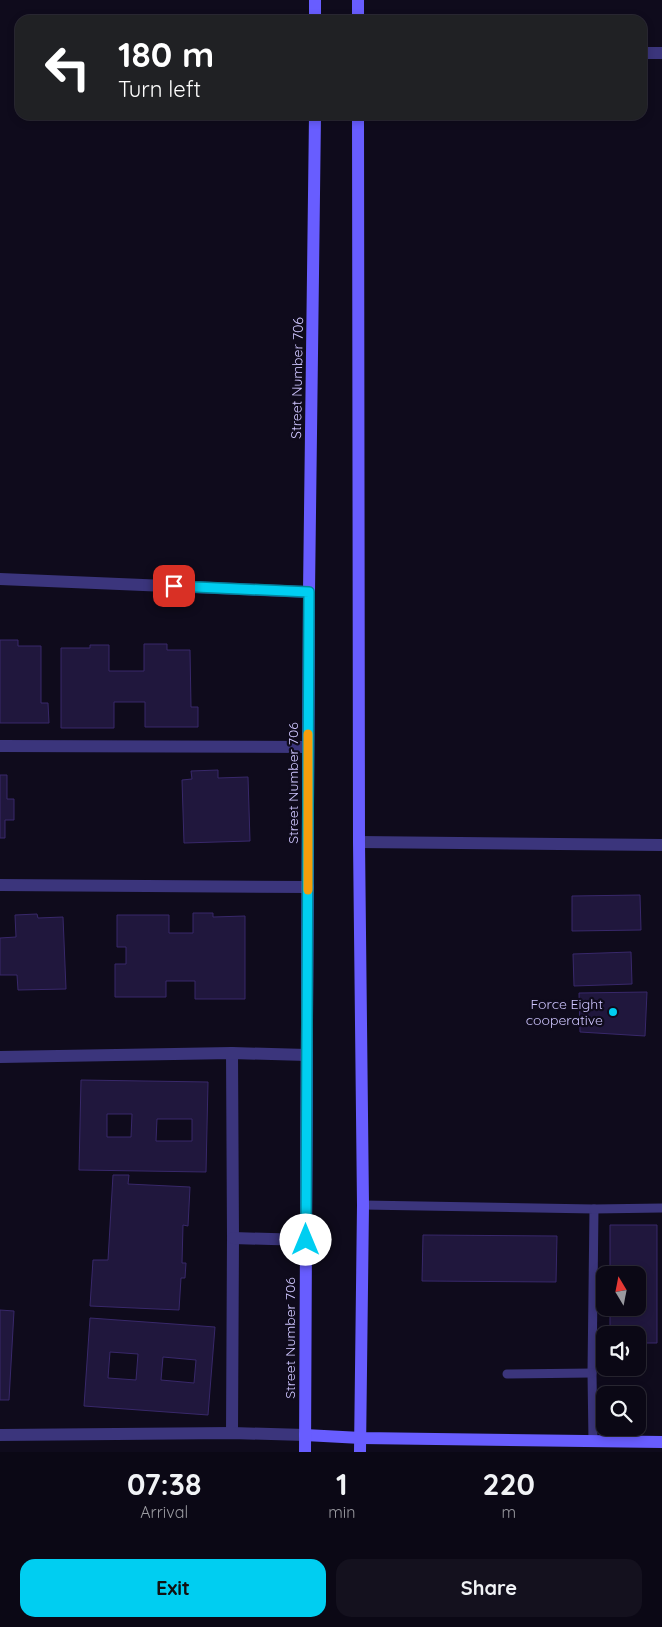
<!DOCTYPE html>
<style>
:root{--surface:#0b0815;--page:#14111e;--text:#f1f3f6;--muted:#9a9aa0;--line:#2b2934;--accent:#00cef1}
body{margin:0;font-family:Quicksand,sans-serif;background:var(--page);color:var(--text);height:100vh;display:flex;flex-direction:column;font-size:19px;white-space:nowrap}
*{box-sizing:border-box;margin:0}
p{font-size:16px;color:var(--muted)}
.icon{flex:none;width:28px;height:28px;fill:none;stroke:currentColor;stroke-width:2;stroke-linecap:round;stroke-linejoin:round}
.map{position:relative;height:1452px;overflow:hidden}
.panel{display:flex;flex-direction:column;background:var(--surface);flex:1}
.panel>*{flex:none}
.top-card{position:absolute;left:15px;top:15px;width:632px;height:105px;border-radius:15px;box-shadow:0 2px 8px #0003,0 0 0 1px var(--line);background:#202124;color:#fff;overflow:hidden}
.needle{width:32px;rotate:350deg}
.fabs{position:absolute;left:596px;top:1266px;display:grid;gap:10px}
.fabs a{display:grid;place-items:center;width:50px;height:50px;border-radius:10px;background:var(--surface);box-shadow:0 2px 8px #0003,0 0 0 1px var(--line);font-size:25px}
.pin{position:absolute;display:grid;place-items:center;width:42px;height:42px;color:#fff;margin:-21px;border-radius:10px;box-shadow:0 2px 8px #0006}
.me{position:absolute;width:55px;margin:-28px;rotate:0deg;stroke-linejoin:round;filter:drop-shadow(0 0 4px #0008)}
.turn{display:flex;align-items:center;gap:18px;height:105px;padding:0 20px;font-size:22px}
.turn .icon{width:65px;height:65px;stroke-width:2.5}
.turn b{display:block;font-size:35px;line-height:42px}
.eta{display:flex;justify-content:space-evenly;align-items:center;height:85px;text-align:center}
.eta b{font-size:30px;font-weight:700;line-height:35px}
.action{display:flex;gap:10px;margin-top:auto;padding:10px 20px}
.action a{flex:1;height:58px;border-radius:15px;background:var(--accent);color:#111;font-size:20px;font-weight:700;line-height:58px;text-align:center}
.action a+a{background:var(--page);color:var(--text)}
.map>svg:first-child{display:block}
.building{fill:#20173d;stroke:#38286a;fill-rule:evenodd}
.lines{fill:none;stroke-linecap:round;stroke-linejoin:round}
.lane{stroke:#3b357c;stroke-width:9}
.street{stroke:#3b357c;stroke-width:12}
.secondary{stroke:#685dff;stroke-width:12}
.route-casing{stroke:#00869d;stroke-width:12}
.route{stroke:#00cef1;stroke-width:9}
.slow{stroke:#f59e0b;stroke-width:9}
.poi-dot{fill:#00cef1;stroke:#0f0b1c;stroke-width:2}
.labels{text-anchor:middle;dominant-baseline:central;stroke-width:4.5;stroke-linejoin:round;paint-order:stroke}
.street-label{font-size:14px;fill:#cfc6ff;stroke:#0f0b1c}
.poi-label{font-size:14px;fill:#cfc6ff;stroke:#0f0b1c;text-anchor:end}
</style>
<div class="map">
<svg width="662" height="1452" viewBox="0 0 662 1452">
<rect width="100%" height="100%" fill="#0f0b1c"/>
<g class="building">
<path d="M0,640H18V646H41V703H48L49,723H0Z"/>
<path d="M144,644H167V650H190L191,707H198V727H145V702H114V728H61V648H90V645H109V671H144Z"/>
<path d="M218,770V778L248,777L250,841L184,843L182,780L192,779L191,771Z"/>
<path d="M0,775H7V799H14V820H5V838H0Z"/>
<path d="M640,895L641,930L572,931V896Z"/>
<path d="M193,913H213V917L245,916V999H195V981H166V997H115V964H126V947H117V915H169V933H193Z"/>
<path d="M37,914L38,918L63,917L66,989L18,990L17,975H0V938L16,937L15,915Z"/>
<path d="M631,952L632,984L574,986L573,954Z"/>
<path d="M647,992L645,1036L580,1032L579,993Z"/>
<path d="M81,1080L208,1082L206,1172L79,1170ZM107,1114H132L131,1137H107ZM157,1119H192V1141H156Z"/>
<path d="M113,1175H129L128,1184L190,1187L188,1226L183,1225L182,1263H186L185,1278H181L179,1310L90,1306L93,1260H108Z"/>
<path d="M610,1225H657V1343H638V1335H610V1308H638V1275H610Z"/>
<path d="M423,1235L557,1236L556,1282L422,1281Z"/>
<path d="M0,1310L14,1311L9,1400H0Z"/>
<path d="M90,1318L215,1327L208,1415L84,1406ZM110,1352L138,1354L136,1380L108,1378ZM163,1357L196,1360L194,1383L161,1380Z"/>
</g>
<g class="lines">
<g class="lane">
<path d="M363,1205L594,1209L592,1373L593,1442"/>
<path d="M594,1209L662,1208"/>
<path d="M507,1374L592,1373"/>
</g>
<g class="street">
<path d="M642,53H662"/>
<path d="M0,579L309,592"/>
<path d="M0,746L308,747"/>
<path d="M359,842L662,845"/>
<path d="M0,885L308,887"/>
<path d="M232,1053L233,1238L232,1433"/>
<path d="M0,1057L232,1053L307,1055"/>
<path d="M233,1238L306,1240"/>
<path d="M0,1435L232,1433L305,1435"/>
</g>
<g class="secondary">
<path d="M315,0V20"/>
<path d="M358,0V20"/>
<path d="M358,115L359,842L363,1205L360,1452"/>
<path d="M305,1435L361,1438L662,1442"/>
<path d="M305,1452L309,592L315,115"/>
</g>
</g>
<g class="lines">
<defs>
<path id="route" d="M174,586L309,592L306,1240"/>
</defs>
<use href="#route" class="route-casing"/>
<use href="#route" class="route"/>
<path class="slow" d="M308,890V734"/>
</g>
<circle class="poi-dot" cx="613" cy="1012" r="5"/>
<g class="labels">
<g class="street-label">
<text transform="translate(297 378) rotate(-89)">Street Number 706</text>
<text transform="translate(293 783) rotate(-90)">Street Number 706</text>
<text transform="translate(290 1338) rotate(-90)">Street Number 706</text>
</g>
<g class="poi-label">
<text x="603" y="1004">Force Eight<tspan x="603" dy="16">cooperative</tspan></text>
</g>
</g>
</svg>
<div class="fabs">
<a><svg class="needle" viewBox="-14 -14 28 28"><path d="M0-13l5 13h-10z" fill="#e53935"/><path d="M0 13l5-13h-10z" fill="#9a9aa0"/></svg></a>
<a><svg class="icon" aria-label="sound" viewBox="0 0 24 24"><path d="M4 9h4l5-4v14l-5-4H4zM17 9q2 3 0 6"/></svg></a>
<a><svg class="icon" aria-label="search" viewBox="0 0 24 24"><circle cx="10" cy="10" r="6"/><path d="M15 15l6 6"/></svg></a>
</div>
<div class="pin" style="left:174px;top:586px;background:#d93025"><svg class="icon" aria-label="arrive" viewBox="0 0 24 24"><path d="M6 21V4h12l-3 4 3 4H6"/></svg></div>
<svg class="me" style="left:306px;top:1240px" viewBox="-20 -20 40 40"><circle r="19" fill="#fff"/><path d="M0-13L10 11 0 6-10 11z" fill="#00cef1"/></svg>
<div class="top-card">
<div class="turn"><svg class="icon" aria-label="left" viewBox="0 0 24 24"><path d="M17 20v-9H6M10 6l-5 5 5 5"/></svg><div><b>180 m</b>Turn left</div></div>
</div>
</div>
<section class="panel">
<div class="eta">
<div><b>07:38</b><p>Arrival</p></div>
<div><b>1</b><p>min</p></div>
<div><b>220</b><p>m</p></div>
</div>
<div class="action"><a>Exit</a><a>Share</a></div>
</section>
